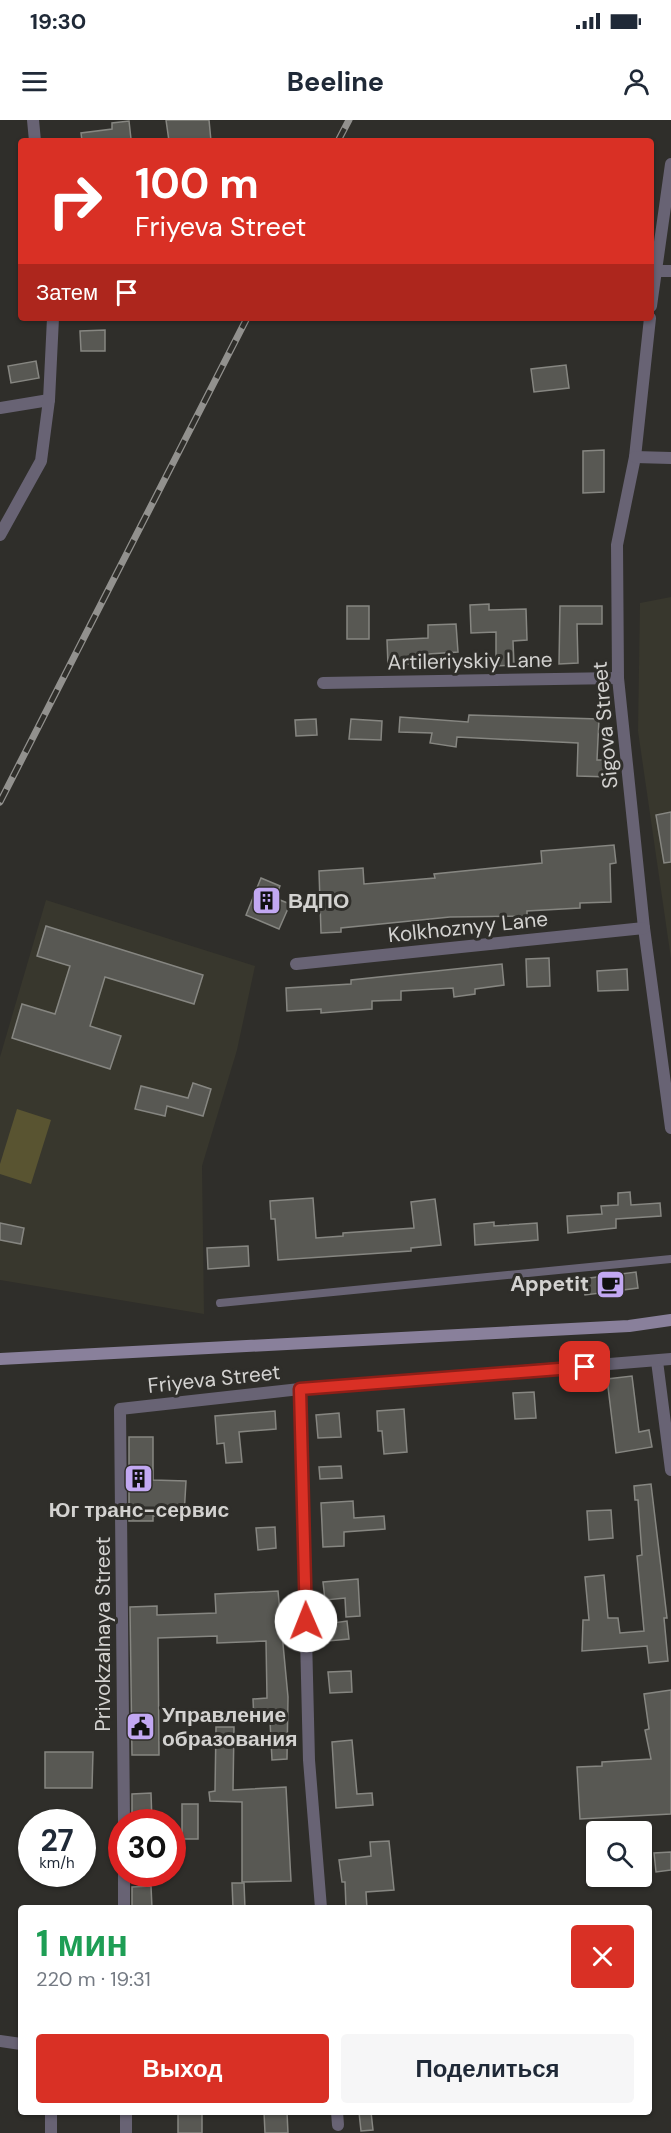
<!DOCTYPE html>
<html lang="ru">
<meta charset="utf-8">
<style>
:root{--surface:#fff;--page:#f6f6f7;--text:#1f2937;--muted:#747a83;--accent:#d93025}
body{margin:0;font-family:"DM Sans",sans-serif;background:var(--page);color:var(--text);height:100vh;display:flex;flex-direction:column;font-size:22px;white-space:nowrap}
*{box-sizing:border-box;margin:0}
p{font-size:20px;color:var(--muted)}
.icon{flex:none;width:33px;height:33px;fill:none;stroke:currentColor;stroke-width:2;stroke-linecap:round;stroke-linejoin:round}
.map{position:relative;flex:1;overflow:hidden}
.sheet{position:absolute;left:18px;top:1785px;width:634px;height:210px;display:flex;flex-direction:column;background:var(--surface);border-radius:6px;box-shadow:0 2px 4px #0004}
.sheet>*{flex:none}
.hud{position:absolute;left:18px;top:18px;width:636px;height:183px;border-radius:6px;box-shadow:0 2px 4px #0004;background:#d93025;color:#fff;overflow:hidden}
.buttons{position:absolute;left:586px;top:1701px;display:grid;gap:12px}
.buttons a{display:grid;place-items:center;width:66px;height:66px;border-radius:6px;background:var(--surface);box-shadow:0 2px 4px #0004;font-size:30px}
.speed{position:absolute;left:18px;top:1689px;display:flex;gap:12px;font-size:30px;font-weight:700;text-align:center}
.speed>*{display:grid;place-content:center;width:78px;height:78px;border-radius:50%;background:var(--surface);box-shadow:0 2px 4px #0004;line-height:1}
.speed small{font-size:15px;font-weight:400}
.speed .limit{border:9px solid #d22;background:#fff;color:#111}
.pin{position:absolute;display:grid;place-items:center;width:51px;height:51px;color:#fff;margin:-26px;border-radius:12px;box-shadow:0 3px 9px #0006}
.me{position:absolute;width:66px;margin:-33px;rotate:359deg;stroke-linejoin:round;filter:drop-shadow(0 0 4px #0008)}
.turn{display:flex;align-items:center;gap:21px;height:126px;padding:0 18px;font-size:27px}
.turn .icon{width:78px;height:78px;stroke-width:2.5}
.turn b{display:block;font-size:42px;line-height:51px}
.then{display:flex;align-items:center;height:57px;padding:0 18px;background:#0003;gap:12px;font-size:22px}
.round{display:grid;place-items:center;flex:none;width:63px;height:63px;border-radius:6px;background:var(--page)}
.headline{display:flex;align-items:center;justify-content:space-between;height:102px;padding:0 18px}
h1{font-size:36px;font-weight:700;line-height:45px;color:#1e9e55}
.action{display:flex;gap:12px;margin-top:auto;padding:12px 18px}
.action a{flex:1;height:69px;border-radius:6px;background:var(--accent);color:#fff;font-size:24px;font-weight:700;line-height:69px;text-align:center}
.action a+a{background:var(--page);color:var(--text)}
.status{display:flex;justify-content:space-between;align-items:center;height:42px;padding:0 30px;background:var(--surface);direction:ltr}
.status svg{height:16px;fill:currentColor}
header{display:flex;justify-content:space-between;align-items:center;height:78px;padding:0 18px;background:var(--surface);font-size:27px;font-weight:700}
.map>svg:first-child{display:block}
.built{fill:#38372d}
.green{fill:#595431}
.building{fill:#585853;stroke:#868681;stroke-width:1.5}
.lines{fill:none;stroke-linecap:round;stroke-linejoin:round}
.service{stroke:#686374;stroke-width:8}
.minor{stroke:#686374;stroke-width:12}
.secondary{stroke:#89809b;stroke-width:12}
.rail-casing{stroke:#92918e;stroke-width:7}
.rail{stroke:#2f2e2a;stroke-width:4.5;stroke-dasharray:14;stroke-linecap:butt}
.route-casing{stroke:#8d1f18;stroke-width:15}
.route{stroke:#d93025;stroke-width:10}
.labels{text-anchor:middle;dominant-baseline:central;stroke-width:6;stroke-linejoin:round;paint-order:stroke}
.street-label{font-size:21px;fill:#d3d2d0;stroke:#2f2e2a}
.poi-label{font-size:21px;font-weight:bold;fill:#d3d2d0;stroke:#2f2e2a;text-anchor:start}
</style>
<div class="status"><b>19:30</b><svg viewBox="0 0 49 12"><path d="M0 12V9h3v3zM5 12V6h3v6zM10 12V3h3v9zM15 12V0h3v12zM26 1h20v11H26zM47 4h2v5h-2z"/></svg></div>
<header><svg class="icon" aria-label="menu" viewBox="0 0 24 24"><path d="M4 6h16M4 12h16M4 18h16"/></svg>Beeline<svg class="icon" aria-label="person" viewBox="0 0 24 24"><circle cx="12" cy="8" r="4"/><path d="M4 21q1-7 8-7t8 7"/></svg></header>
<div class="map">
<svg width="671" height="2013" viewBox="0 0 671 2013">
<rect width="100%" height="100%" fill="#2f2e2a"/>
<g class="built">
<path d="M671,477V839L638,611L640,483Z"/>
<path d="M46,780L255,846L237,930L202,1046L204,1194L0,1160V937Z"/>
</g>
<path class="green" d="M17,989L51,1000L31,1064L0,1054V1044Z"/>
<g class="building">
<path d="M166,0H209L211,21H169Z"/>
<path d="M129,1L131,19L82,21L81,13L112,9V3Z"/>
<path d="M105,210V231H81L80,211Z"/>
<path d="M36,241L39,258L11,263L8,246Z"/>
<path d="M566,245L569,268L534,272L531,249Z"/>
<path d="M604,330V372L583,373V331Z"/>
<path d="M489,484V490L526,489L527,520L513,521L514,545L496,546V512L471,513L470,485Z"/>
<rect x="347" y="486" width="22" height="33"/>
<path d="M560,486H602V504H577L578,543L559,544Z"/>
<path d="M456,504L458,532L413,535V544L388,545L387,520L428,518V505Z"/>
<path d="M469,595L599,599L597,640H612L611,657L577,656L578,623L457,617L456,627L430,623L432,613L399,612L400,597L468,602Z"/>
<path d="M316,599L317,615L296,616L295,600Z"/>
<path d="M351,599L382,601L381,620L349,619Z"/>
<path d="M671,692V742L664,743L656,695Z"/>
<path d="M614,725L616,743L610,744L611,782L580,783V788L527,791V796L450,797L341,808V812L321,813L319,751L363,748L364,764L435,758L434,754L542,743L541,731Z"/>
<path d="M261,758L280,766L275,778L290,784L279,809L246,795Z"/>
<path d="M46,806L203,855L194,884L105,857L90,906L121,916L110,949L12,918L22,884L55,894L70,846L37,836Z"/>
<path d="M549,838L550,866L527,867L526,839Z"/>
<path d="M502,844L504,865L475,869V874L454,877L453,868L401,871V880L372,881V889L321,893V889L287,891L286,868L351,864V860Z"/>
<path d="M627,849L628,870L598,871L597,851Z"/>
<path d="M193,963L211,969L203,996L167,986L165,996L135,989L141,966L188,978Z"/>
<path d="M630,1072L631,1085L660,1083L661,1096L616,1099V1108L568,1113L567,1096L602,1094L601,1086L618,1085V1073Z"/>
<path d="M313,1078L316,1118L343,1116V1113L414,1108L411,1082L435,1079L441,1125L411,1128V1131L278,1140L275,1099H271L270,1081Z"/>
<path d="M494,1102V1106L537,1103L538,1120L475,1125L474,1104Z"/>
<path d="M0,1103L24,1108L21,1124L0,1120Z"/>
<path d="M248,1126L249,1146L208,1149L207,1128Z"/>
<path d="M636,1152L638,1168L585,1175L582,1159Z"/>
<path d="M632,1256L639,1312L649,1310L652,1327L616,1333L607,1259Z"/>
<path d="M534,1272L536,1298L515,1299L513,1273Z"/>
<path d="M404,1289L407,1332L384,1334L382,1311H378L377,1291Z"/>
<path d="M275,1291L276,1309L239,1312L242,1342L226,1343L224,1323L217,1324L215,1296Z"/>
<path d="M339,1293L341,1317L318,1318L316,1295Z"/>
<path d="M129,1317H153V1360L186,1361L184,1396H153V1401H129Z"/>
<path d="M341,1346L342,1358L320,1359L319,1347Z"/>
<path d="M651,1364L667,1498H664L668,1541L649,1543L647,1526L582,1531L583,1500H589L585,1457L604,1455L608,1498H618L620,1513L644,1511L637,1436L642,1435L638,1380H635L634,1366Z"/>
<path d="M353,1381L354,1398L384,1396L385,1409L344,1412V1426L323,1427L321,1383Z"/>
<path d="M611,1390L613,1418L589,1420L587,1391Z"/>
<path d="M275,1407L276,1428L258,1430L256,1408Z"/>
<path d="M358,1459L360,1496L346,1497L345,1478L325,1480L323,1462Z"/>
<path d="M278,1471L288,1577L287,1639L272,1640L270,1601L254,1602L253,1579L267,1578L266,1521L217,1523V1516L158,1518L159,1635H132L130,1487L157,1486V1495L216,1493L215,1474Z"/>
<path d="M347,1501L349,1519L328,1521L326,1504Z"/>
<path d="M351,1551L352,1572L330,1573L328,1552Z"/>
<path d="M671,1570V1694L580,1699L577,1647L602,1646V1642L651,1639L645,1610L649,1609L644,1574Z"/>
<path d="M216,1607H234L233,1670L286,1667L291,1761L242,1762V1682L210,1681L209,1672L215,1671Z"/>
<path d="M352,1620L357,1674L372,1673L373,1685L336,1688L332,1622Z"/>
<path d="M45,1632H93L92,1668H45Z"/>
<path d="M151,1673L152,1702H132V1674Z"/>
<rect x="182" y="1684" width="16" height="35"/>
<path d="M389,1721L394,1770L366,1772L367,1788H346L345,1762H342L339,1740L371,1736L370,1722Z"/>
<path d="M671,1732V1750L656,1752L654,1733Z"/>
<path d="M232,1763H244L245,1788H233Z"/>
<path d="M151,1766L152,1788H132V1767Z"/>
<rect x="178" y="1992" width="24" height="21"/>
<path d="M264,1992H287L288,2013H265Z"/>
<path d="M359,1992H371L373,2010L361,2011Z"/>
</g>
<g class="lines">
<path class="service" d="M220,1183L671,1139"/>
<g class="minor">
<path d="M33,0L35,21"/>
<path d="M655,151H671"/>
<path d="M651,186L671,44"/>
<path d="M650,198L635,337L617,425L618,558L644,808L671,1008"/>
<path d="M0,288L49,280"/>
<path d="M635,337L671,338"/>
<path d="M0,415L41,341L49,280L53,198"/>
<path d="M323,563L618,558"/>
<path d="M296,844L644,808"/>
<path d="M657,1241L671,1350"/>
<path d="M300,1269L309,1640L321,1788"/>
<path d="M124,1702L120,1289L300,1269L671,1239"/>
<path d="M124,1754V1788"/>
<path d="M0,1921L21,1924"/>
<path d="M51,1992V2013"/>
<path d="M126,1992V2013"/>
<path d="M337,1992L338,2005"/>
</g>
<path class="secondary" d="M0,1239L629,1206L671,1200"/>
<defs>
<g id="rail">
<path d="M338,21L349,0"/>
<path d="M0,682L247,198"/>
</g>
</defs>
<use href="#rail" class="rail-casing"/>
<use href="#rail" class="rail"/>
</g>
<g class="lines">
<defs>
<path id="route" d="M306,1501L300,1269L585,1247"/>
</defs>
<use href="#route" class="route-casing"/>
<use href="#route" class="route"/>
</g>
<defs>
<symbol id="building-square" viewBox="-11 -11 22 22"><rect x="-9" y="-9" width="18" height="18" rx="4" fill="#c2a8f2" stroke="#2f2e2a"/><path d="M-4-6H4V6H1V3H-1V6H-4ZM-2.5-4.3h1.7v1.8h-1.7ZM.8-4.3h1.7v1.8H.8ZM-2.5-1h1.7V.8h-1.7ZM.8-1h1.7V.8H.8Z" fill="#111"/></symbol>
<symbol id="cafe-square" viewBox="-11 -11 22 22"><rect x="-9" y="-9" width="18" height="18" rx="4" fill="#c2a8f2" stroke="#2f2e2a"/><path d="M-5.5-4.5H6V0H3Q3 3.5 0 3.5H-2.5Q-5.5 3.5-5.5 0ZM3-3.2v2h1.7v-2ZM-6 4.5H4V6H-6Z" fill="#111"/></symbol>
<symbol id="civic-square" viewBox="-11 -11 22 22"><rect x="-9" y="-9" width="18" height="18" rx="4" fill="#c2a8f2" stroke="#2f2e2a"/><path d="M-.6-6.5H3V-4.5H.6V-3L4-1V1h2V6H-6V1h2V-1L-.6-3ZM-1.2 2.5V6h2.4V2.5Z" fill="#111"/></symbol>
</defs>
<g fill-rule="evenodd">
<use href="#building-square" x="250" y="764" width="33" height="33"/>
<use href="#cafe-square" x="594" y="1148" width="33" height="33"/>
<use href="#building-square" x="122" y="1342" width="33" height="33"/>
<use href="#civic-square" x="124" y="1590" width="33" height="33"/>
</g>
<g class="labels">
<g class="street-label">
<text transform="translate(470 541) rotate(-1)">Artileriyskiy Lane</text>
<text transform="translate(605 605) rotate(-95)">Sigova Street</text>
<text transform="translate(468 807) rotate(-6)">Kolkhoznyy Lane</text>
<text transform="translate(214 1259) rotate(-6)">Friyeva Street</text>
<text transform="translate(103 1514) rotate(-90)">Privokzalnaya Street</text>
</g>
<g class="poi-label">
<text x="288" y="781">ВДПО</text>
<text x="589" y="1164" text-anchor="end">Appetit</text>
<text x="139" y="1390" text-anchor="middle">Юг транс-сервис</text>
<text x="162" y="1595">Управление<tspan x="162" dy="24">образования</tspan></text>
</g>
</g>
</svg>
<div class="buttons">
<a><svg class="icon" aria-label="search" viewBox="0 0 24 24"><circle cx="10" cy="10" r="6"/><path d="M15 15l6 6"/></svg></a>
</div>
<div class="speed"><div>27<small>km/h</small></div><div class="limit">30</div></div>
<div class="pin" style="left:585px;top:1247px;background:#d93025"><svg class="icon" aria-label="arrive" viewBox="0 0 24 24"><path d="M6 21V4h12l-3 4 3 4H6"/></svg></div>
<svg class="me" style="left:306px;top:1501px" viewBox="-20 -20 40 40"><circle r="19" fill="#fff"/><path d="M0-13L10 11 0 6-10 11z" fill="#d93025"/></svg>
<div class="hud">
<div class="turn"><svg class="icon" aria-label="right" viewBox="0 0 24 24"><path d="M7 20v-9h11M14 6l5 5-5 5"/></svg><div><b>100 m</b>Friyeva Street</div></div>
<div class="then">Затем<svg class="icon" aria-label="arrive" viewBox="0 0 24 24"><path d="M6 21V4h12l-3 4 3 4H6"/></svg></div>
</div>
<section class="sheet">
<div class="headline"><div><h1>1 мин</h1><p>220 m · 19:31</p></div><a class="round" style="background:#d93025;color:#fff"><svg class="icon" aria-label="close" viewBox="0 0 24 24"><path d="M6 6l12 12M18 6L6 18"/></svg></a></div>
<div class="action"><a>Выход</a><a>Поделиться</a></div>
</section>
</div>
